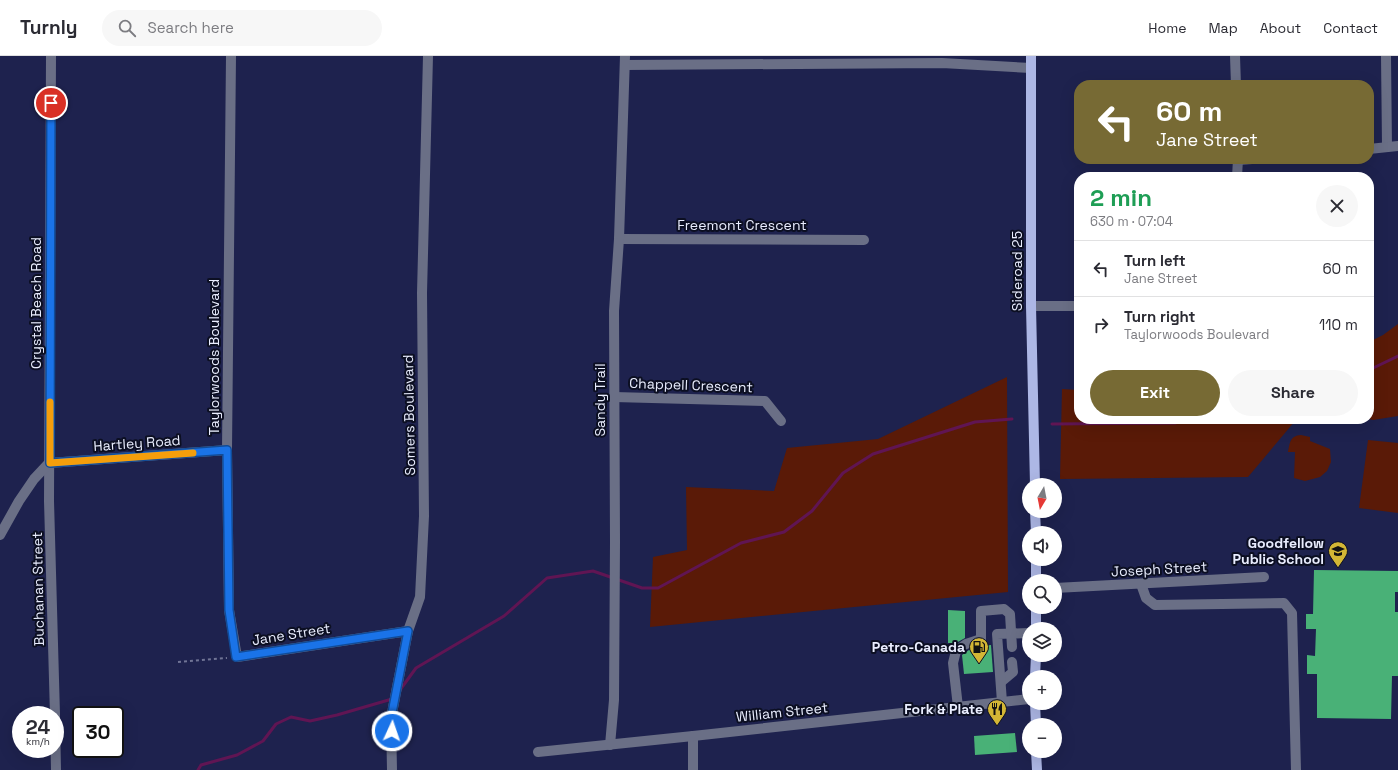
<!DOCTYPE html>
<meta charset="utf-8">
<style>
:root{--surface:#fff;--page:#f7f7f7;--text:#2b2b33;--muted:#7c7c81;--line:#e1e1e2;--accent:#776a34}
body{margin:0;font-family:"Space Grotesk",sans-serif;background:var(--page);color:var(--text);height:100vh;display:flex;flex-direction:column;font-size:15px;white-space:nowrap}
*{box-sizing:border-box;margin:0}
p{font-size:13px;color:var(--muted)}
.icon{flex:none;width:22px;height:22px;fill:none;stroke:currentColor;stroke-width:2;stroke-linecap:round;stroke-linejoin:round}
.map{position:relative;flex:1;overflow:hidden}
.details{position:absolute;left:1074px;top:116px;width:300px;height:252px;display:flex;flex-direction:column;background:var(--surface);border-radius:16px;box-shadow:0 4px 16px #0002}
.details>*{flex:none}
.hud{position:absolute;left:1074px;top:24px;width:300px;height:84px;border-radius:16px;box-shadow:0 4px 16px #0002;background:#776a34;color:#fff;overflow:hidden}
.needle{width:26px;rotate:190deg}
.tools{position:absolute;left:1022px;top:422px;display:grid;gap:8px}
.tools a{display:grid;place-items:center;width:40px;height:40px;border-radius:50%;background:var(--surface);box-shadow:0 4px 16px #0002;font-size:20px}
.speed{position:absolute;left:12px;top:650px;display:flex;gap:8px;font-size:20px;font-weight:700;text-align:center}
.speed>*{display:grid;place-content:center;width:52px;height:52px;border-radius:50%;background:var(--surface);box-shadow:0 4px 16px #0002;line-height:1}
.speed small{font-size:10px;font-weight:400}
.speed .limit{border:2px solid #111;border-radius:6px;background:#fff;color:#111}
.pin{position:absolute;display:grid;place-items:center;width:34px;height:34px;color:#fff;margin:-17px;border:2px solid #fff;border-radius:50%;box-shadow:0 1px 4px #0007}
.me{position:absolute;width:44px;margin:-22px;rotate:3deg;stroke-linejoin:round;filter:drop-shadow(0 0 3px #0008)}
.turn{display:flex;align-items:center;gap:14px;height:84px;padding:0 16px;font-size:18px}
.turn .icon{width:52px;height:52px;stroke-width:2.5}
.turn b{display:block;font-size:28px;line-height:34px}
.round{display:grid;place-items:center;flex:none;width:42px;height:42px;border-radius:21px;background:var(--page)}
.summary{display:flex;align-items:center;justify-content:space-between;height:68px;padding:0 16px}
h1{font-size:24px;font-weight:800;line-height:30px;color:#1e9e55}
.primary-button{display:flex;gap:8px;margin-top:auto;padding:8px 16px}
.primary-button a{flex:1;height:46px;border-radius:24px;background:var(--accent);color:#fff;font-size:16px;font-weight:800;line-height:46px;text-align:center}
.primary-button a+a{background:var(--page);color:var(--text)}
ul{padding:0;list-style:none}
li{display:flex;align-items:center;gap:12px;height:56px;padding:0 16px;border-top:1px solid var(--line)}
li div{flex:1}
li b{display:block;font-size:15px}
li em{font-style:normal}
header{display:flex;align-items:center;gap:24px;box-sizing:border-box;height:56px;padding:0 20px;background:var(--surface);border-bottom:1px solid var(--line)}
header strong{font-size:19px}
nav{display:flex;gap:22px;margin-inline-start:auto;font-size:14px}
.search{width:280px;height:36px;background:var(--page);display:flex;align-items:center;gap:10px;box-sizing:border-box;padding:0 14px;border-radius:22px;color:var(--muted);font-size:15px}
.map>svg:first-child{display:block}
.green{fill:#5a1a07}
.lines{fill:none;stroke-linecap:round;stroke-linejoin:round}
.stream{stroke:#601553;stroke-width:3}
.building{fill:#49b177}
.path{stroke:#707495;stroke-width:2;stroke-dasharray:3 3;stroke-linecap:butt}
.minor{stroke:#6a6f86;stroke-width:10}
.major{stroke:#adb7e5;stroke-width:10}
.route-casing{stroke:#114b97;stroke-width:10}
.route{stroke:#1a73e8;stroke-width:7}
.slow{stroke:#f59e0b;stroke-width:7}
.labels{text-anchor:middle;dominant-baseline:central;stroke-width:4;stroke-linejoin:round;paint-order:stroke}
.street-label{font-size:14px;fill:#e9edfe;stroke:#0c0f22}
.poi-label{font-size:14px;font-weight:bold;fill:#e9edfe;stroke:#0c0f22;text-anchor:end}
</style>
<header>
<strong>Turnly</strong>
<div class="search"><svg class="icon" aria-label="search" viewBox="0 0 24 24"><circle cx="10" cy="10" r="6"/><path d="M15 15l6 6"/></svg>Search here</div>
<nav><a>Home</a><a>Map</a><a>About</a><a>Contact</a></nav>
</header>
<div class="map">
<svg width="1398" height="714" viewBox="0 0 1398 714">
<rect width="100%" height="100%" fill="#1e224e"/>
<g class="green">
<path d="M1398,268V360L1373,364L1369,363V286L1383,279Z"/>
<path d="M1007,321L1008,536L650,571L653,501L687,494L686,431L774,435L787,392L878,383Z"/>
<path d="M1062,333L1079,334V363H1301L1295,365L1248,421L1060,423Z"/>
<path d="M1301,379L1310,381V385L1330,393L1331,406L1327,415L1320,421L1305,425L1294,422L1295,396H1288C1290,386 1290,380 1301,379Z"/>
<path d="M1368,384L1398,387V457L1359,452Z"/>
</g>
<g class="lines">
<g class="stream">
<path d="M1369,314L1398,300"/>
<path d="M1052,368L1175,367L1188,363"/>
<path d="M400,634L416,612L504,560L547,522L593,515L642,532H658L741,487L784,476L812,455L843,417L873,398L975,366L1012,363"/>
<path d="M198,714L201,709L237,699L263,685L276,668L291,661L310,665L337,659L392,643"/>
</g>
</g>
<g class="building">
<path d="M1314,514L1398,515V536H1395V556H1398V620H1392L1391,663L1317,662V618H1307V599L1315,600L1316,573H1306V558H1313Z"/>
<path d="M948,554L965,555V582L956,587H948Z"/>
<path d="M991,589L993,616L964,618L962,599L969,594L979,590Z"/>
<path d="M1015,677L1017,696L975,699L974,680Z"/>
</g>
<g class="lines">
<path class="path" d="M178,606L227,602"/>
<g class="minor">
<path d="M51,0L49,445L55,659"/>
<path d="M231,0L227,394L229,554L237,601L408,575"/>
<path d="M1235,0L1236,29"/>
<path d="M1386,0L1387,91"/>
<path d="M625,9L942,7L1031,12"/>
<path d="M1369,93L1398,90"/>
<path d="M1238,104L1252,103"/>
<path d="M1237,121L1238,103"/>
<path d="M619,183L864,184"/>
<path d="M1031,250H1079"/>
<path d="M614,341L765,345L781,365"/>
<path d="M49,407L227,394"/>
<path d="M0,479L19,445L34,423L49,407"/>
<path d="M1141,528L1146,542L1155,549L1284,547L1292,557L1296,714"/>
<path d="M1055,532L1264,521"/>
<path d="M1001,626L1013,616L1012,606"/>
<path d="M1002,646L997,578L1029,577"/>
<path d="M958,651L953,607L956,595L966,588L981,583V555L1004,553L1010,558L1012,591"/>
<path d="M55,661L56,714"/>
<path d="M693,680V714"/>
<path d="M610,689L614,644L615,486L614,255L619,183L625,0"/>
<path d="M538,696L693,680L1029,643"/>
<path d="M392,714L391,662L408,575L420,541L424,460L422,237L428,0"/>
</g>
<g class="major">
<path d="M1031,0V250L1035,429"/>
<path d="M1035,455L1036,477"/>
<path d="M1036,503V525"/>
<path d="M1036,573V551"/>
<path d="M1035,621L1036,599"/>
<path d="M1035,647L1036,669"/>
<path d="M1036,695L1037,714"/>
</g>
</g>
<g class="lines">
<defs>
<path id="route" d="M51,47L50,407L227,394L229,554L236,601L408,575L391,662L392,675"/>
</defs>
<use href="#route" class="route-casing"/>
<use href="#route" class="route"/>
<path class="slow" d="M50,346V407L193,397"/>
</g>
<defs>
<symbol id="school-pin" viewBox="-11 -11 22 30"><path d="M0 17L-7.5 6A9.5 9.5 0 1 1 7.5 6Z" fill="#d3b635" stroke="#0c0f22"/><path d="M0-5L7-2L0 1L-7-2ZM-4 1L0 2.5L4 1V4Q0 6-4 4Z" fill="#111"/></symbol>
<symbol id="fuel-pin" viewBox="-11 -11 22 30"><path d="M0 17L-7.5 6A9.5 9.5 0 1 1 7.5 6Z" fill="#d3b635" stroke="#0c0f22"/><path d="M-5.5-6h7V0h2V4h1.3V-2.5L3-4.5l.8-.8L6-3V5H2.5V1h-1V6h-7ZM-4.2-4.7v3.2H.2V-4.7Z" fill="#111"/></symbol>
<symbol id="restaurant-pin" viewBox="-11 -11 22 30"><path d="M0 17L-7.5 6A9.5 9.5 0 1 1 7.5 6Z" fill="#d3b635" stroke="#0c0f22"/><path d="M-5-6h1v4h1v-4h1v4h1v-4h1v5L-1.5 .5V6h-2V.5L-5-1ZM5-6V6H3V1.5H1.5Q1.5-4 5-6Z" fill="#111"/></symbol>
</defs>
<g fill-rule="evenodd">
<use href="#school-pin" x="1327" y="484" width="22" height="30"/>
<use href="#fuel-pin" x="968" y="580" width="22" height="30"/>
<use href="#restaurant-pin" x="986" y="642" width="22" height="30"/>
</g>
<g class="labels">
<g class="street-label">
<text x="742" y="169">Freemont Crescent</text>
<text transform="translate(1017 215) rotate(-90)">Sideroad 25</text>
<text transform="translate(36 247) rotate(-90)">Crystal Beach Road</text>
<text transform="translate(214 301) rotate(-90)">Taylorwoods Boulevard</text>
<text transform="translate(691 329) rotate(2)">Chappell Crescent</text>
<text transform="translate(600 344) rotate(-90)">Sandy Trail</text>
<text transform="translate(409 359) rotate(-91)">Somers Boulevard</text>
<text transform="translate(137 387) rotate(-4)">Hartley Road</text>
<text transform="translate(1159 513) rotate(-3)">Joseph Street</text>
<text transform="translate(38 533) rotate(-91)">Buchanan Street</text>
<text transform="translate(291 578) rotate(-9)">Jane Street</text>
<text transform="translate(782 656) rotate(-6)">William Street</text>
</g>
<g class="poi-label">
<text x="1324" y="487">Goodfellow<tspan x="1324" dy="16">Public School</tspan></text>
<text x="965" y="591">Petro-Canada</text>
<text x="983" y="653">Fork &amp; Plate</text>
</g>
</g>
</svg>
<div class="tools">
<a><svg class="needle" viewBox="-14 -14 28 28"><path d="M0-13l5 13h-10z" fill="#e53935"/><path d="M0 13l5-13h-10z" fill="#7c7c81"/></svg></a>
<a><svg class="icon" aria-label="sound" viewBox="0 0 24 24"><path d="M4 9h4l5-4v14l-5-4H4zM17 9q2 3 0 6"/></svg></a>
<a><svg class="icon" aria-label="search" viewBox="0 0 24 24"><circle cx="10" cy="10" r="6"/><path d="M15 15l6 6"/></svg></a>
<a><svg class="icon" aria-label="layers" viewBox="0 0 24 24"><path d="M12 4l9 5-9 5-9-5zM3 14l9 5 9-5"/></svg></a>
<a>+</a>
<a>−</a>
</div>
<div class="speed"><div>24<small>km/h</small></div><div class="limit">30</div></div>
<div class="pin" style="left:51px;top:47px;background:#d93025"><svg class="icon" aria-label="arrive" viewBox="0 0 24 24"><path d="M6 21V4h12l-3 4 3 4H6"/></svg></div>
<svg class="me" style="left:392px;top:675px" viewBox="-20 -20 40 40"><circle r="17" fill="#1a73e8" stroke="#fff" stroke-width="3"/><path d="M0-11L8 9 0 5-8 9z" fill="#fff"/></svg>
<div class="hud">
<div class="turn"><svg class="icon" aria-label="left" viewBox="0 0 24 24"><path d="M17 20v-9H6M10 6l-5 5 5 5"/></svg><div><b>60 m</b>Jane Street</div></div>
</div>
<section class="details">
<div class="summary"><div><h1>2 min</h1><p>630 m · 07:04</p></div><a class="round"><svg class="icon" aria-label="close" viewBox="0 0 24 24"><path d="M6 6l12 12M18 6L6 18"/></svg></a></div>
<ul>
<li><svg class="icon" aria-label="left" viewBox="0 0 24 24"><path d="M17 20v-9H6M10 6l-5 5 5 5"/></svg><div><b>Turn left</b><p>Jane Street</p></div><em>60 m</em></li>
<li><svg class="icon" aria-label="right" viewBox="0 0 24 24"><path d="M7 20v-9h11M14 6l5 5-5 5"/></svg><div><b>Turn right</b><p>Taylorwoods Boulevard</p></div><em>110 m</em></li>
</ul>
<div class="primary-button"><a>Exit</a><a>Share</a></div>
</section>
</div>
